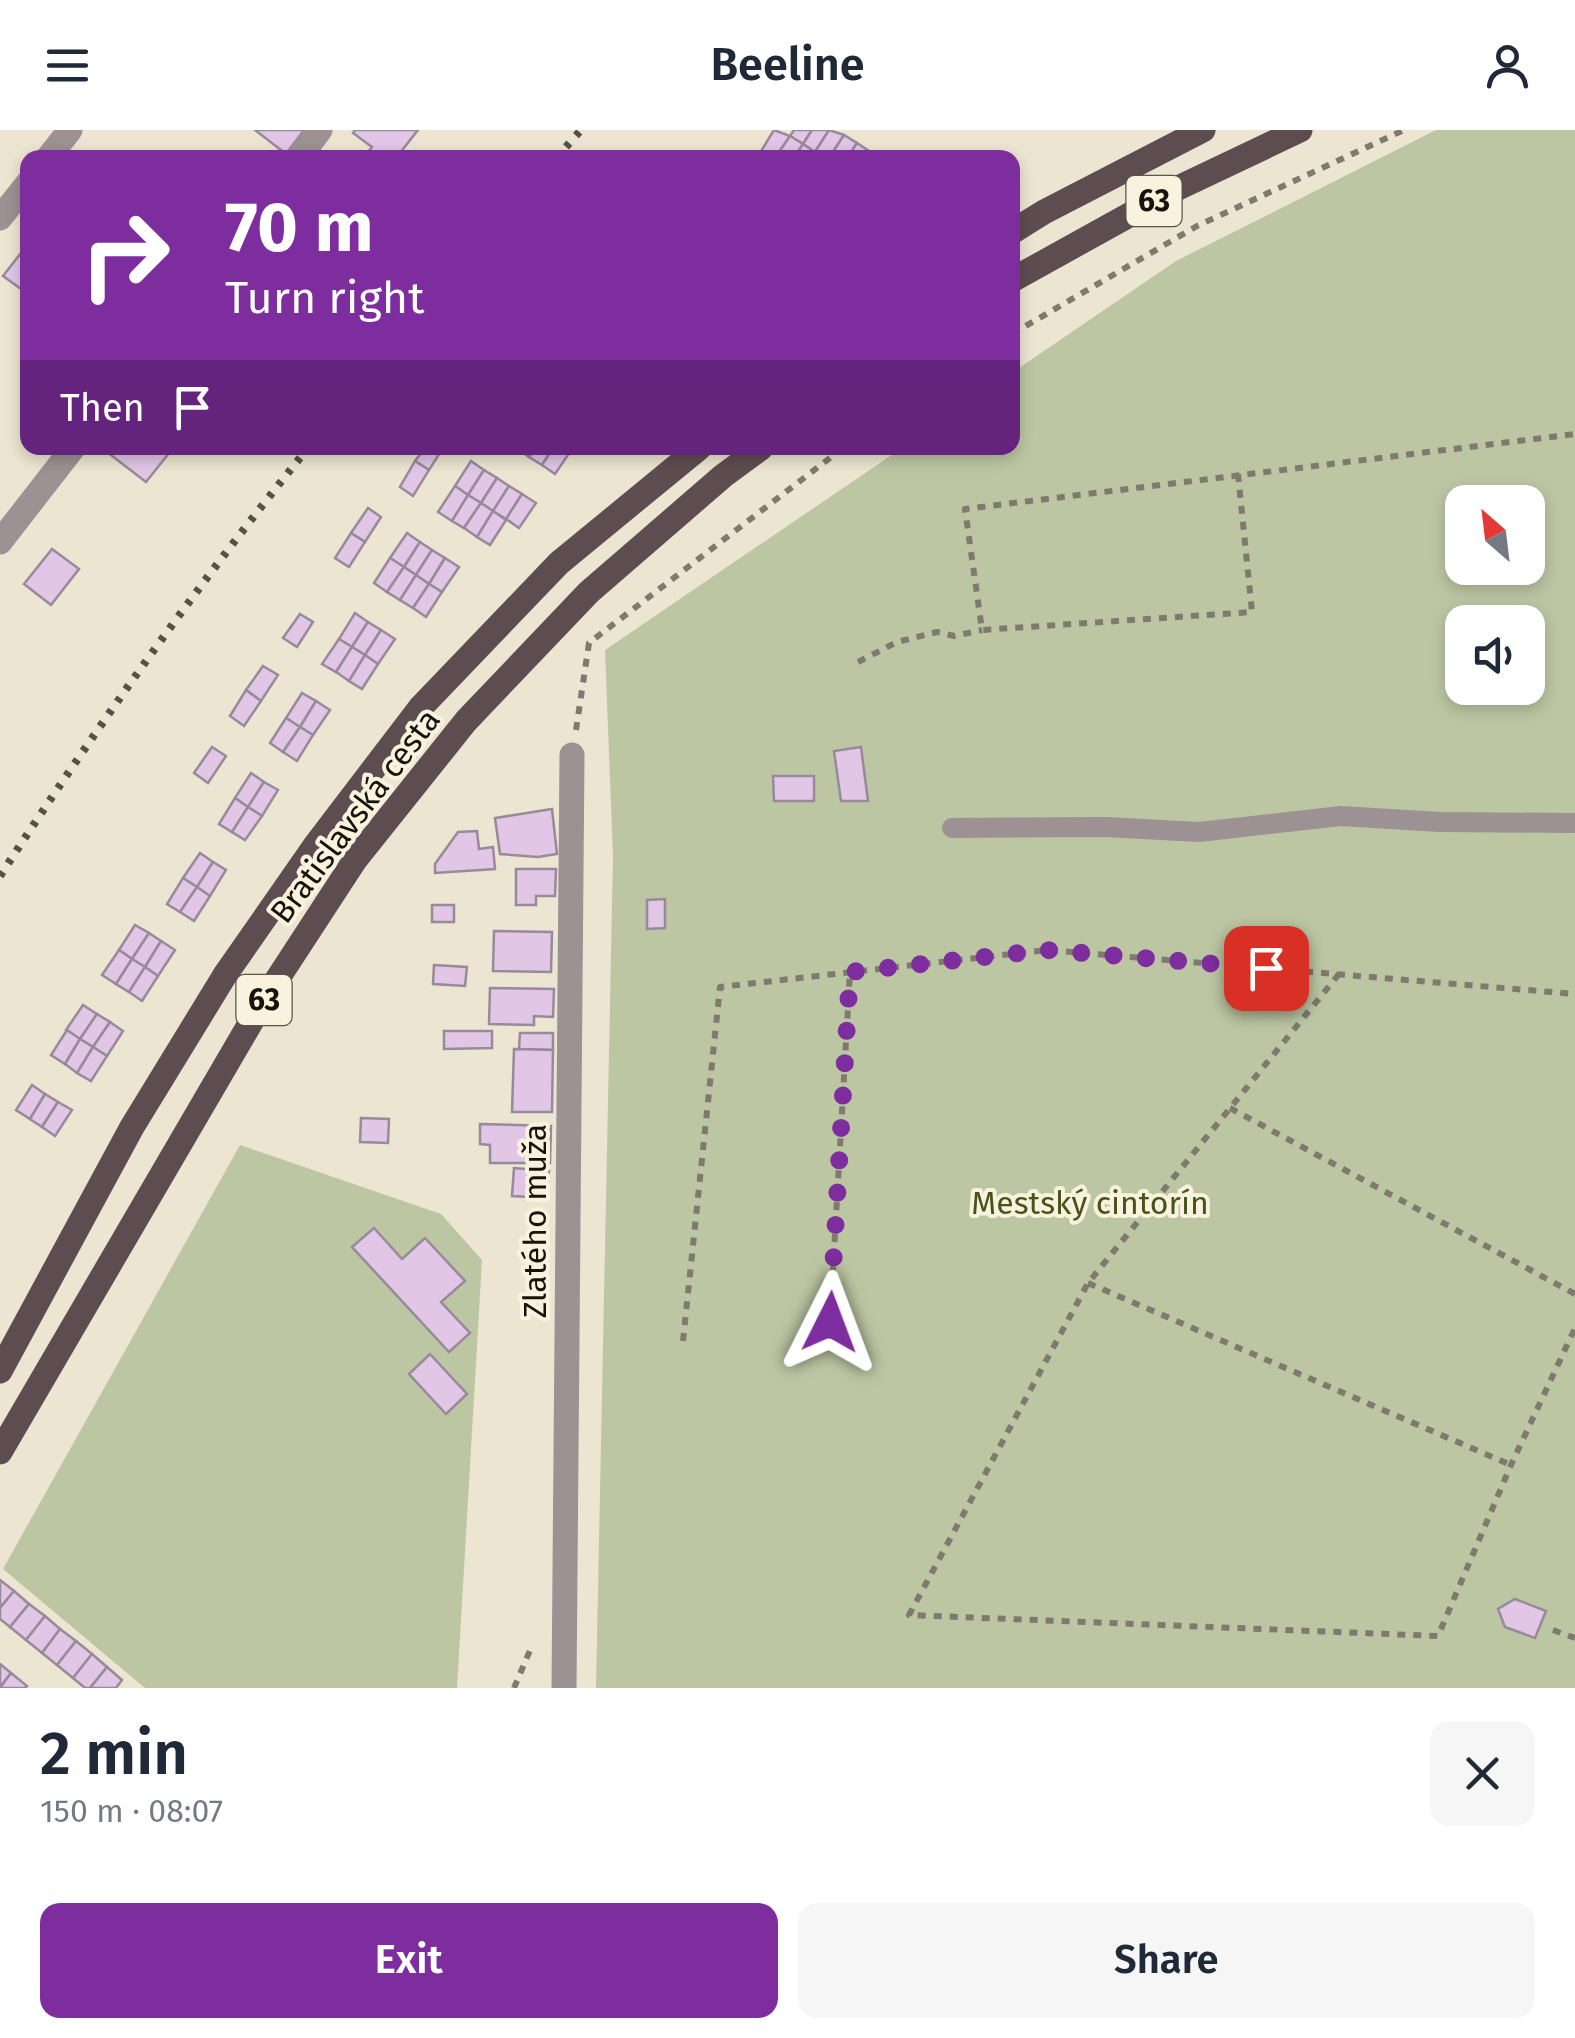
<!DOCTYPE html>
<meta charset="utf-8">
<style>
:root{--surface:#fff;--page:#f6f6f7;--text:#1f2937;--muted:#747a83;--accent:#7d2d9e}
body{margin:0;font-family:"Fira Sans",sans-serif;background:var(--page);color:var(--text);height:100vh;display:flex;flex-direction:column;font-size:38px;white-space:nowrap}
*{box-sizing:border-box;margin:0}
p{font-size:32px;color:var(--muted)}
.icon{flex:none;width:55px;height:55px;fill:none;stroke:currentColor;stroke-width:2;stroke-linecap:round;stroke-linejoin:round}
.map{position:relative;height:1558px;overflow:hidden}
.details{display:flex;flex-direction:column;background:var(--surface);flex:1}
.details>*{flex:none}
.guide{position:absolute;left:20px;top:20px;width:1000px;height:305px;border-radius:20px;box-shadow:0 5px 15px #0003;background:#7d2d9e;color:#fff;overflow:hidden}
.needle{width:65px;rotate:332deg}
.controls{position:absolute;left:1445px;top:355px;display:grid;gap:20px}
.controls a{display:grid;place-items:center;width:100px;height:100px;border-radius:20px;background:var(--surface);box-shadow:0 5px 15px #0003;font-size:50px}
.pin{position:absolute;display:grid;place-items:center;width:85px;height:85px;color:#fff;margin:-42px;border-radius:20px;box-shadow:0 5px 15px #0006}
.me{position:absolute;width:110px;margin:-55px;rotate:3deg;stroke-linejoin:round;filter:drop-shadow(0 0 8px #0008)}
.turn{display:flex;align-items:center;gap:35px;height:210px;padding:0 40px;font-size:45px}
.turn .icon{width:130px;height:130px;stroke-width:2.5}
.turn b{display:block;font-size:70px;line-height:85px}
.then{display:flex;align-items:center;height:95px;padding:0 40px;background:#0003;gap:20px;font-size:38px}
.round{display:grid;place-items:center;flex:none;width:105px;height:105px;border-radius:20px;background:var(--page)}
.head{display:flex;align-items:center;justify-content:space-between;height:170px;padding:0 40px}
h1{font-size:60px;font-weight:600;line-height:75px}
.button{display:flex;gap:20px;margin-top:auto;padding:20px 40px}
.button a{flex:1;height:115px;border-radius:20px;background:var(--accent);color:#fff;font-size:40px;font-weight:600;line-height:115px;text-align:center}
.button a+a{background:var(--page);color:var(--text)}
header{display:flex;justify-content:space-between;align-items:center;height:130px;padding:0 40px;background:var(--surface);font-size:45px;font-weight:600}
.map>svg:first-child{display:block}
.green{fill:#bcc6a3;fill-rule:evenodd}
.building{fill:#e1c6e6;stroke:#978a9a;stroke-width:2.5}
.lines{fill:none;stroke-linecap:round;stroke-linejoin:round}
.path{stroke:#7f7a6d;stroke-width:6;stroke-dasharray:8 8;stroke-linecap:butt}
.service{stroke:#9c9193;stroke-width:20}
.minor{stroke:#9c9193;stroke-width:25}
.primary{stroke:#5e4d50;stroke-width:25}
.rail{stroke:#555146;stroke-width:8;stroke-dasharray:5 10;stroke-linecap:butt}
.route{stroke:#7d2d9e;stroke-width:18;stroke-dasharray:0 32.4}
.labels{text-anchor:middle;dominant-baseline:central;stroke-width:8;stroke-linejoin:round;paint-order:stroke}
.shield{fill:#f9f2de;stroke:#59564b;stroke-width:2.5}
.shield-label{font-size:30px;font-weight:bold;fill:#15130c}
.street-label{font-size:32px;fill:#15130c;stroke:#f9f2de}
.park-label{font-size:32px;fill:#46541a;stroke:#f9f2de}
</style>
<header><svg class="icon" aria-label="menu" viewBox="0 0 24 24"><path d="M4 6h16M4 12h16M4 18h16"/></svg>Beeline<svg class="icon" aria-label="person" viewBox="0 0 24 24"><circle cx="12" cy="8" r="4"/><path d="M4 21q1-7 8-7t8 7"/></svg></header>
<div class="map">
<svg width="1575" height="1558" viewBox="0 0 1575 1558">
<rect width="100%" height="100%" fill="#ece5d1"/>
<g class="green">
<path d="M1436,0H1575V1558H596L613,727L605,520L902,318H1012L1013,242L1176,131ZM1462,372H1528V438H1462ZM1462,492H1528V558H1462Z"/>
<path d="M240,1015L441,1084L482,1130L457,1558H145L3,1439Z"/>
</g>
<g class="building">
<path d="M255,0H304L286,24Z"/>
<path d="M355,0H418L396,28H363L372,17L353,3Z"/>
<path d="M774,0L790,6L775,28H768L760,23Z"/>
<path d="M794,0H812L803,14L790,6Z"/>
<path d="M812,0H829L815,22L803,14Z"/>
<path d="M829,0L844,5L829,28H824L815,22Z"/>
<path d="M844,5L857,13L847,28H829Z"/>
<path d="M790,6L803,14L794,28H775Z"/>
<path d="M857,13L869,21L865,28H847Z"/>
<path d="M803,14L815,22L811,28H794Z"/>
<path d="M28,114V164L3,146Z"/>
<path d="M110,318H173L146,352L107,322Z"/>
<path d="M425,318H443L429,340L415,331Z"/>
<path d="M517,318H535L529,327Z"/>
<path d="M535,318H553L542,335L529,327Z"/>
<path d="M553,318L572,319L555,344L542,335Z"/>
<path d="M415,331L429,340L413,366L400,357Z"/>
<path d="M471,331L484,340L468,365L455,356Z"/>
<path d="M484,340L497,348L481,373L468,365Z"/>
<path d="M497,348L509,356L493,381L481,373Z"/>
<path d="M455,356L468,365L452,391L438,382Z"/>
<path d="M509,356L522,364L506,389L493,381Z"/>
<path d="M522,364L536,373L519,398L506,389Z"/>
<path d="M468,365L481,373L464,398L452,391Z"/>
<path d="M481,373L493,381L477,407L464,398Z"/>
<path d="M368,378L381,387L365,412L351,403Z"/>
<path d="M493,381L506,390L490,415L477,407Z"/>
<path d="M351,403L365,412L349,437L335,428Z"/>
<path d="M407,403L420,412L404,437L390,428Z"/>
<path d="M420,412L432,420L416,445L404,437Z"/>
<path d="M52,419L79,439L51,475L24,454Z"/>
<path d="M432,420L445,428L429,454L416,445Z"/>
<path d="M390,428L404,437L387,462L374,453Z"/>
<path d="M445,428L459,437L442,462L429,454Z"/>
<path d="M404,437L416,445L400,470L387,462Z"/>
<path d="M416,445L429,454L413,478L400,470Z"/>
<path d="M429,454L442,462L426,487L413,478Z"/>
<path d="M355,483L368,492L352,517L339,509Z"/>
<path d="M300,484L313,492L297,517L283,508Z"/>
<path d="M368,492L381,500L365,525L352,517Z"/>
<path d="M381,500L395,509L378,534L365,525Z"/>
<path d="M339,509L352,517L336,542L322,534Z"/>
<path d="M352,517L365,525L349,551L336,542Z"/>
<path d="M365,525L378,534L362,559L349,551Z"/>
<path d="M263,536L278,545L261,571L246,560Z"/>
<path d="M246,560L261,571L244,596L230,586Z"/>
<path d="M302,563L316,571L300,597L286,588Z"/>
<path d="M316,571L330,580L313,605L300,597Z"/>
<path d="M286,588L300,597L283,622L270,613Z"/>
<path d="M300,597L313,605L297,631L283,622Z"/>
<path d="M212,617L226,626L208,653L194,643Z"/>
<path d="M861,617L868,671H841L834,621Z"/>
<path d="M251,643L264,652L248,677L235,668Z"/>
<path d="M773,646H814V671H774Z"/>
<path d="M264,652L278,660L262,686L248,677Z"/>
<path d="M235,668L248,677L232,702L219,694Z"/>
<path d="M248,677L262,686L245,710L232,702Z"/>
<path d="M552,679L557,724L538,727L500,724L495,688Z"/>
<path d="M477,701L479,719L493,717L495,739L435,743V734L458,702Z"/>
<path d="M200,723L213,732L197,757L183,748Z"/>
<path d="M213,732L226,740L210,766L197,757Z"/>
<path d="M516,739H556L555,766H536V775H516Z"/>
<path d="M183,748L197,757L180,782L167,774Z"/>
<path d="M197,757L210,766L194,791L180,782Z"/>
<path d="M665,769V798L647,799V770Z"/>
<rect x="432" y="775" width="22" height="17"/>
<path d="M135,795L149,803L132,829L119,820Z"/>
<path d="M494,801L552,802L551,842L493,841Z"/>
<path d="M149,803L161,811L145,837L132,829Z"/>
<path d="M161,811L175,820L158,846L145,837Z"/>
<path d="M119,820L132,829L116,854L102,845Z"/>
<path d="M132,829L145,837L129,862L116,854Z"/>
<path d="M434,835L467,837L465,856L433,854Z"/>
<path d="M145,837L158,846L142,871L129,862Z"/>
<path d="M490,858L554,859L553,887L534,886V895L489,894Z"/>
<path d="M83,875L97,884L80,909L66,900Z"/>
<path d="M97,884L110,892L93,917L80,909Z"/>
<path d="M110,892L123,901L107,926L93,917Z"/>
<path d="M67,900L80,909L65,934L51,925Z"/>
<path d="M444,901H492V918L444,919Z"/>
<path d="M520,903H553V920L519,919Z"/>
<path d="M80,909L93,917L77,943L65,934Z"/>
<path d="M93,917L107,926L91,951L77,943Z"/>
<path d="M514,919L553,920L552,982H512Z"/>
<path d="M32,955L45,964L30,989L16,980Z"/>
<path d="M45,964L58,972L42,997L30,989Z"/>
<path d="M58,972L72,980L55,1006L42,997Z"/>
<path d="M361,988L389,989L388,1013L360,1012Z"/>
<path d="M480,994L551,996L550,1033H490V1015L480,1014Z"/>
<path d="M514,1038L549,1041L547,1068L512,1066Z"/>
<path d="M374,1098L402,1129L425,1108L465,1151L441,1172L470,1203L449,1222L352,1117Z"/>
<path d="M430,1224L467,1264L446,1284L409,1244Z"/>
<path d="M0,1450L14,1461L0,1478Z"/>
<path d="M14,1461L29,1474L10,1497L0,1489V1478Z"/>
<path d="M1515,1469L1546,1481L1535,1508L1505,1497L1498,1479Z"/>
<path d="M29,1474L45,1486L26,1510L10,1497Z"/>
<path d="M45,1486L60,1499L42,1523L26,1510Z"/>
<path d="M60,1499L76,1511L57,1535L42,1523Z"/>
<path d="M76,1511L92,1524L73,1548L57,1535Z"/>
<path d="M92,1524L107,1537L90,1558H85L73,1548Z"/>
<path d="M0,1534L11,1543L0,1557Z"/>
<path d="M107,1537L122,1550L116,1558H90Z"/>
<path d="M11,1543L27,1556L25,1558H0Z"/>
</g>
<g class="lines">
<g class="path">
<path d="M1012,204L1197,96L1404,0"/>
<path d="M1238,344L1252,482L982,500L965,379L1575,304"/>
<path d="M858,532L897,512L937,502L954,506L982,500"/>
<path d="M576,600L589,513L843,318"/>
<path d="M1339,844L1088,1153L909,1485L1438,1506L1511,1335L1575,1198"/>
<path d="M1230,978L1575,1164"/>
<path d="M1088,1153L1511,1335"/>
<path d="M830,1192L850,842"/>
<path d="M683,1211L720,857L1047,820L1575,864"/>
<path d="M1553,1500L1575,1508"/>
<path d="M514,1558L531,1518"/>
</g>
<path class="service" d="M952,698L1106,697L1199,702L1341,686L1440,692L1575,693"/>
<g class="minor">
<path d="M48,28L70,0"/>
<path d="M299,28L320,0"/>
<path d="M0,88L28,53"/>
<path d="M0,412L73,318"/>
<path d="M564,1558L572,625"/>
</g>
<g class="primary">
<path d="M1012,102L1044,82L1203,0"/>
<path d="M1012,150L1178,58L1300,0"/>
<path d="M0,1241L132,997L225,845L317,713L420,578L559,433L699,318"/>
<path d="M0,1322L265,868L355,730L466,591L589,462L723,346L761,318"/>
</g>
<g class="rail">
<path d="M556,28L581,0"/>
<path d="M0,746C96,598 197,455 308,318"/>
</g>
</g>
<g class="lines">
<path class="route" d="M830,1192L850,842L1047,820L1266,838"/>
</g>
<g class="labels">
<g class="shield">
<rect x="1126.5" y="46" width="55" height="50" rx="8"/>
<rect x="236.5" y="845" width="55" height="50" rx="8"/>
</g>
<g class="shield-label">
<text x="1154" y="71">63</text>
<text x="264" y="870">63</text>
</g>
<g class="street-label">
<text transform="translate(355 686) rotate(-53)">Bratislavská cesta</text>
<text transform="translate(535 1091) rotate(-90)">Zlatého muža</text>
</g>
<g class="park-label">
<text x="1090" y="1073">Mestský cintorín</text>
</g>
</g>
</svg>
<div class="controls">
<a><svg class="needle" viewBox="-14 -14 28 28"><path d="M0-13l5 13h-10z" fill="#e53935"/><path d="M0 13l5-13h-10z" fill="#747a83"/></svg></a>
<a><svg class="icon" aria-label="sound" viewBox="0 0 24 24"><path d="M4 9h4l5-4v14l-5-4H4zM17 9q2 3 0 6"/></svg></a>
</div>
<div class="pin" style="left:1266px;top:838px;background:#d93025"><svg class="icon" aria-label="arrive" viewBox="0 0 24 24"><path d="M6 21V4h12l-3 4 3 4H6"/></svg></div>
<svg class="me" style="left:830px;top:1192px" viewBox="-20 -20 40 40"><path d="M0-17L14 15 0 8-14 15z" fill="#7d2d9e" stroke="#fff" stroke-width="4"/></svg>
<div class="guide">
<div class="turn"><svg class="icon" aria-label="right" viewBox="0 0 24 24"><path d="M7 20v-9h11M14 6l5 5-5 5"/></svg><div><b>70 m</b>Turn right</div></div>
<div class="then">Then<svg class="icon" aria-label="arrive" viewBox="0 0 24 24"><path d="M6 21V4h12l-3 4 3 4H6"/></svg></div>
</div>
</div>
<section class="details">
<div class="head"><div><h1>2 min</h1><p>150 m · 08:07</p></div><a class="round"><svg class="icon" aria-label="close" viewBox="0 0 24 24"><path d="M6 6l12 12M18 6L6 18"/></svg></a></div>
<div class="button"><a>Exit</a><a>Share</a></div>
</section>
